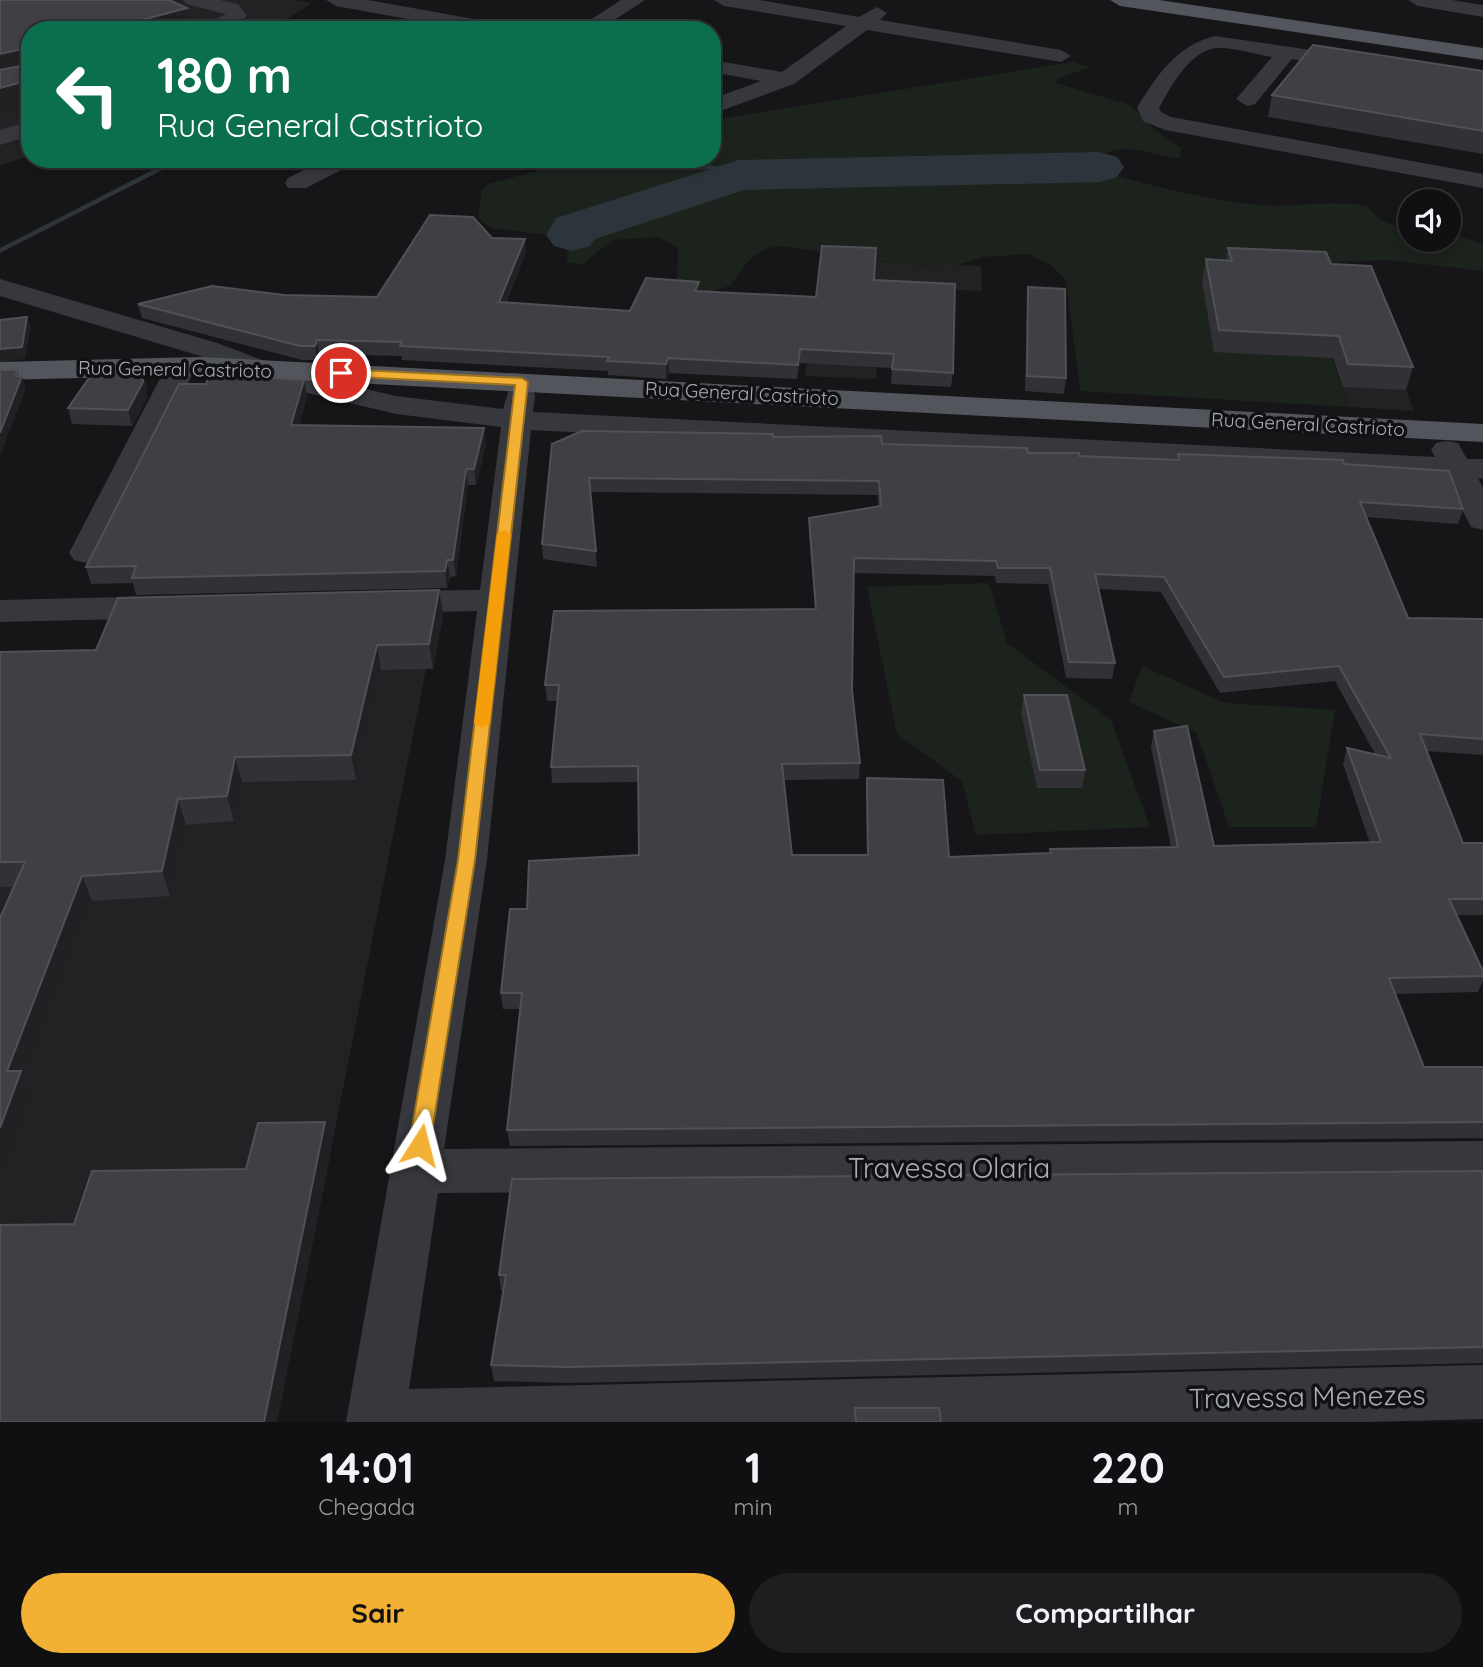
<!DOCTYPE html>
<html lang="pt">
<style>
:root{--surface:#101012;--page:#1e1e20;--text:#f1f3f6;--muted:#9c9d9f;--line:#303032;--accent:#f2b134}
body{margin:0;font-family:Quicksand,sans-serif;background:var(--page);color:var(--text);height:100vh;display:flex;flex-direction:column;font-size:26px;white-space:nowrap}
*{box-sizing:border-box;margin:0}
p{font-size:23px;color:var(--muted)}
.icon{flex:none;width:38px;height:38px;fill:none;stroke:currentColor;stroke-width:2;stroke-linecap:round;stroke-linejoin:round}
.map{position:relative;height:1422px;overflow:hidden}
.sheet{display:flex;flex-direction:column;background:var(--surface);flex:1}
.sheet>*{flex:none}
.top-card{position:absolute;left:21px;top:21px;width:700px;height:147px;border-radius:28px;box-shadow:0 4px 10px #0003,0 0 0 2px var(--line);background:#0b6e4f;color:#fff;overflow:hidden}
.controls{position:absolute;left:1398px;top:189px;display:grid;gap:14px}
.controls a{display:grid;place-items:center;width:63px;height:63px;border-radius:50%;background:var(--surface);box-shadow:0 4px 10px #0003,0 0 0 2px var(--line);font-size:35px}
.pin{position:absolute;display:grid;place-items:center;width:60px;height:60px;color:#fff;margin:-30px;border:4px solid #fff;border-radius:50%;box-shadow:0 2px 7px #0007}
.me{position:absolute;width:77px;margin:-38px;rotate:9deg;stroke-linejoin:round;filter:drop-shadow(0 0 5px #0008)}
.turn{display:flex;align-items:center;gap:24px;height:147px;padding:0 21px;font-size:32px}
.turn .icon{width:91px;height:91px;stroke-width:2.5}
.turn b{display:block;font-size:49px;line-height:60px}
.eta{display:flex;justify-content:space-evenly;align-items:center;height:119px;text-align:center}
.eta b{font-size:42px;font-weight:700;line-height:49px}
.button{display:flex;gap:14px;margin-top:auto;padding:14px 21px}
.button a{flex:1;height:80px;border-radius:42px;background:var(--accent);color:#111;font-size:28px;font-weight:700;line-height:80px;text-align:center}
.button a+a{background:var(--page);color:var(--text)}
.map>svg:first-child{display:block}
.built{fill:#222225}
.green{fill:#1c231d}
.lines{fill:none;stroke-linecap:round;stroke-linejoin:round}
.stream{fill:#2c353c;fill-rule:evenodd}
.river{fill:#2c353c;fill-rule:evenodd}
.minor{fill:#37383d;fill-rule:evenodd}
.major{fill:#53555c;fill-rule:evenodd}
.wall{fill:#323236;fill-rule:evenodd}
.shaded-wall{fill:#212124}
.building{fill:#3f3f44;stroke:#4f5156;stroke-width:2;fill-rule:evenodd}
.route{fill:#f2b134;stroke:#9d7322;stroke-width:2}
.slow{fill:#f59e0b}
.labels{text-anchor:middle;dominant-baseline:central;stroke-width:7;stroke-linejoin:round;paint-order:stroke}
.far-street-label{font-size:19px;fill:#a8adb8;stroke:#111113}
.near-street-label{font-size:28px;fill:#a8adb8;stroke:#111113}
</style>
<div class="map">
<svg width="1483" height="1422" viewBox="0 0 1483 1422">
<rect width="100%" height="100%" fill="#161618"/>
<g class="built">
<path d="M0,0H295L312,3L270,30H30V156L0,165Z"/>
<path d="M821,259L981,266L982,291L882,287L876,379L805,376Z"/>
<path d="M1365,288L1406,390L1414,411L1350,407L1333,358Z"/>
<path d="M426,669L277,1422H0V676Z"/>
</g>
<g class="green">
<path d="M1072,62L1090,67L1059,78L1056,83L1130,105L1153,128L1181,148L1180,158C1155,157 1130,142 1105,153L1104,159L1113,175C1161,188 1209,200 1258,205C1294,208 1331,199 1367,206C1380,223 1390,225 1410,228V240H1449V233L1483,244V271L1388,260L1339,262L1299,268L1350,407L1080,391L1066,280L1051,265L1028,254L983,257L957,265L921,267L783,246C756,247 745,264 730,286L702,293L677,284L678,248L659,237L612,240L582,265L567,262L568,243L564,237L491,228L478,218L482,190L488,184L582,159H712V120Z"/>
<path d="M989,583L1007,643L1111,720L1150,827L976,835L962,781L897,734L867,587Z"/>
<path d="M1142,666L1225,703L1335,710L1316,827H1229L1197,733L1129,702Z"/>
</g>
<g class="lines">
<g class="stream">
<path d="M174,159H184L0,253V248Z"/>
<path d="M596,159C631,159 715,159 743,175L739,177L714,170L600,161Z"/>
</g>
<path class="river" d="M1100,152L1117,157L1124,167L1117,177L1100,182L744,190L595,239L590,246L572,251L554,246L546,235L556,218L739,160Z"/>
<g class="minor">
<path d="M183,0H220L238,4L247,16L228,30H196L226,14L186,4Z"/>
<path d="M326,0H368L502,24L512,30H468L336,6Z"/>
<path d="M621,0H645L599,30H575Z"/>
<path d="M714,0H759L859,17L877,7L887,13L880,20L1061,50L1071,56L1061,62L867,30L794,84L712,114V99L761,81L712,72V60L782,72L846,26L724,6Z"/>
<path d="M1408,0H1452L1483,5V17L1418,6Z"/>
<path d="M1215,36L1358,57L1368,63L1358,69L1292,59L1255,104L1247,106L1236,99L1272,57C1255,54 1233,47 1216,48C1189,51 1170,88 1159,108L1161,112L1171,117L1483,174V188L1165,130L1143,121L1137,108C1157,75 1176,46 1215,36Z"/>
<path d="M30,121V136L0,145V130Z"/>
<path d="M326,159H357L353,164L306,188H288L285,183L288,178Z"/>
<path d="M0,279L217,343L297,373L396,396L503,409L509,389L520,386L531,389L535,395L533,412L1435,457L1431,450L1436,443L1447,441L1458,443L1467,459H1483V479L1478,478L1483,488V530L1471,527L1445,477L531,430L487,860L444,1149L1483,1141V1185L438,1193L409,1389L1483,1365V1419L1366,1422H346L445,860L477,611L387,613L374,610L369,602L374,594L387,591L480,590L501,427L396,414L278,386L197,355L0,296Z"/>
<path d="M181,358L191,361L196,367L103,553L98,560L86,563L74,560L69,553L166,367L171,361Z"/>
<path d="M166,596L179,599L184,607L179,615L166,618L0,622V600Z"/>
</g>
<g class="major">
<path d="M1110,0H1159L1483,48V60L1120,6Z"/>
<path d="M201,357L1483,424V442L201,375L0,380V362Z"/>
</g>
</g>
<g class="wall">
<path d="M1483,71V154L1268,117L1272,95Z"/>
<path d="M492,238L525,239L526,252L506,303L630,311L699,292L816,297L874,280L953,373L951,387L891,384L892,368L800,363L797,379L669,373L666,379L608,375V371L402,360V356L319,354L317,360H302L142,318L138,304L284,295L377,297Z"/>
<path d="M1228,248L1331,264L1413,367L1406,390L1343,387L1333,358L1214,352L1202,281L1206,259L1226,260Z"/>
<path d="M1028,287L1066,378L1064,394L1025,391L1027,302Z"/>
<path d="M143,373L147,389V398L132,426L72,424L68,408Z"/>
<path d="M307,396L299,425L486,444L476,485H468L456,576L450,577L447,588L136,595L133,583L91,584L86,567Z"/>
<path d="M773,437L1079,456L1177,460L1178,454L1344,464L1463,509L1458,524L1366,517L1408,618L1483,619V755L1426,751L1463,843H1483V915H1457L1483,971V981L1478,992L1396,994L1424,1067H1483V1138L510,1146L507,1130L520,1009H503L501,993L527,909L639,855L638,782L552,783L551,767L558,701H547L545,685L815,609L809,533V518L878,507V495L590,492L597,567L543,559L542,544L552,444ZM854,573L995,576L996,583L1048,584L1066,678L1112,679L1115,663L1099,589L1161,592L1220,693L1335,681L1375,754L1347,748L1343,764L1370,843L1214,846L1154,731L1151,747L1171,847L1050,849V853L949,857L867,778L866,794L867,855H792L784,780L859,779L860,763L852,690Z"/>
<path d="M439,590L443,614L433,669L381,670L356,780L242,782L234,821L186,825L170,896L92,901L25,1079L33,1096L0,1186V918L14,887H0V652L96,650Z"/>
<path d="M1024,695L1085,770L1082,788H1037L1021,713Z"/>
<path d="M1483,1171V1363L569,1383L494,1381L491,1365L503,1291H501L499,1275Z"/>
</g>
<g class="shaded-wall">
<path d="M187,8L191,29L187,30H104Z"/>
<path d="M26,48L30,63L0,77V54Z"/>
<path d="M716,70V83L712,86V73Z"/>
<path d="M30,80V103L0,112V88Z"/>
<path d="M525,239L526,252L500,316L499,302Z"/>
<path d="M27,317L31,329L25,359L0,362V349Z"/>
<path d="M317,340L319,354L317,360L315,346Z"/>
<path d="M800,349V363L797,379L798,365Z"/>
<path d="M668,358L669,373L666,379V364Z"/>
<path d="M17,370L20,380L22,376L26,388L0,456V433Z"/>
<path d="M143,373L147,389V398L132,426L128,410Z"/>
<path d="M304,380L307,396L294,441L291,425Z"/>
<path d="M484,428L486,444L476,485L474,469Z"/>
<path d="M466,469L468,485L456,576L453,560Z"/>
<path d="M447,560L450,577L447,588L445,571Z"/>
<path d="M439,590L443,614L433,669L429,644Z"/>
<path d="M377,645L381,670L356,780L351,755Z"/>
<path d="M235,757L242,782L234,821L227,796Z"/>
<path d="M178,799L186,825L170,896L162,871Z"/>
<path d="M82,876L92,901L25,1079L33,1096L0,1186V1128L7,1071Z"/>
<path d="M325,1122L332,1147L277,1422H264Z"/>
</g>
<g class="building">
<path d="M0,0H169L187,8L104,30H30V80L0,88V70L26,65V48L0,54Z"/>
<path d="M1313,45L1483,71V131L1272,95Z"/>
<path d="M430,215L473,217L492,238L525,239L499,302L630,311L646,278L699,282L695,291L816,297L822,246L876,248L874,280L955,284L953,373L892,369L894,354L800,349L798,365L668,358L666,364L607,361L609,357L400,346L402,342L317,340L315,346H300L138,304L212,286L284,295L377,297Z"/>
<path d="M1228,248L1326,252L1331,264L1371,266L1413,367L1348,364L1339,336L1219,330L1206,259L1232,261Z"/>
<path d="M1028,287L1065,289L1066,378L1027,376Z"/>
<path d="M27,317L22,347L0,349V320Z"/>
<path d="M0,370H17L16,376H22L0,433Z"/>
<path d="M94,371L143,373V382L128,410L68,408Z"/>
<path d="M209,375L304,380L291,425L484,428L474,469H466L453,560H447L445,571L132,578L136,566L86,567L179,384H206Z"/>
<path d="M582,431L773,434V437L881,436L882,444L1027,448L1028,453H1079V456L1179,460L1178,454L1343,460L1344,464L1449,471L1463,509L1360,502L1408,618L1483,619V739L1420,734L1463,843H1483V899H1449L1483,971V976L1389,978L1424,1067H1483V1122L507,1130L522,993H501L510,909H527L529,861L639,855L638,766L551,767L559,685H545L554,611L816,609L809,518L881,506L879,481L589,478L596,551L542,544L552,444ZM854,558L996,561L998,568H1050L1069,662L1115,663L1095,574L1164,577L1224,677L1339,666L1391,758L1347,748L1381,842L1214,846L1187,726L1154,731L1178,847L1050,849L1051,853L949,857L943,780L867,778L868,855H792L782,764L860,763L852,690Z"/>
<path d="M439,590L429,644L377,645L351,755L235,757L227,796L178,799L162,871L82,876L7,1071H21L0,1128V918L25,862H0V652L96,650L118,598Z"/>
<path d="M1024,695H1067L1085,770H1040Z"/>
<path d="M325,1122L264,1422H0V1225L74,1224L92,1171L246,1169L258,1123Z"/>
<path d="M1483,1171V1347L567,1367L491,1365L506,1275H499L512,1179Z"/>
<path d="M855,1408H939L941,1422H856Z"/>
</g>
<path class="route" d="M341,369L522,378L528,382L475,860L430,1145L427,1151L420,1153L412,1151L409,1145L458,860L515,385L337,376V371Z"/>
<path class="slow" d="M504,530L511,534L490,723L482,728L474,723L497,534Z"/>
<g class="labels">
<g class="far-street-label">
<text transform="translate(175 369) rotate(1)">Rua General Castrioto</text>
<text transform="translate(742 393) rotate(3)">Rua General Castrioto</text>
<text transform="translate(1308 424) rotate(3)">Rua General Castrioto</text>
</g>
<g class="near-street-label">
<text x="949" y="1167">Travessa Olaria</text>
<text transform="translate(1307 1396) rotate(-1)">Travessa Menezes</text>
</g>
</g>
</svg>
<div class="controls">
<a><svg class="icon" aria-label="sound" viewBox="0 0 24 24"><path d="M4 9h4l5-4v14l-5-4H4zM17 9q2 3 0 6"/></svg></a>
</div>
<div class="pin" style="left:341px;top:373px;background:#d93025"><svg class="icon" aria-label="arrive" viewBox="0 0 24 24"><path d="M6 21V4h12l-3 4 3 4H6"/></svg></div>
<svg class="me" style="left:420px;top:1145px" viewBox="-20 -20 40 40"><path d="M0-17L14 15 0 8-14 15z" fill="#f2b134" stroke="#fff" stroke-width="4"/></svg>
<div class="top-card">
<div class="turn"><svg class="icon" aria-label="left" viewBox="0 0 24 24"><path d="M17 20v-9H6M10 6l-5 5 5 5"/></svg><div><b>180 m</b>Rua General Castrioto</div></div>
</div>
</div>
<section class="sheet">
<div class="eta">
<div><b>14:01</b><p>Chegada</p></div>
<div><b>1</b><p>min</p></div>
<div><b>220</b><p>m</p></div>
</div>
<div class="button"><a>Sair</a><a>Compartilhar</a></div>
</section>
